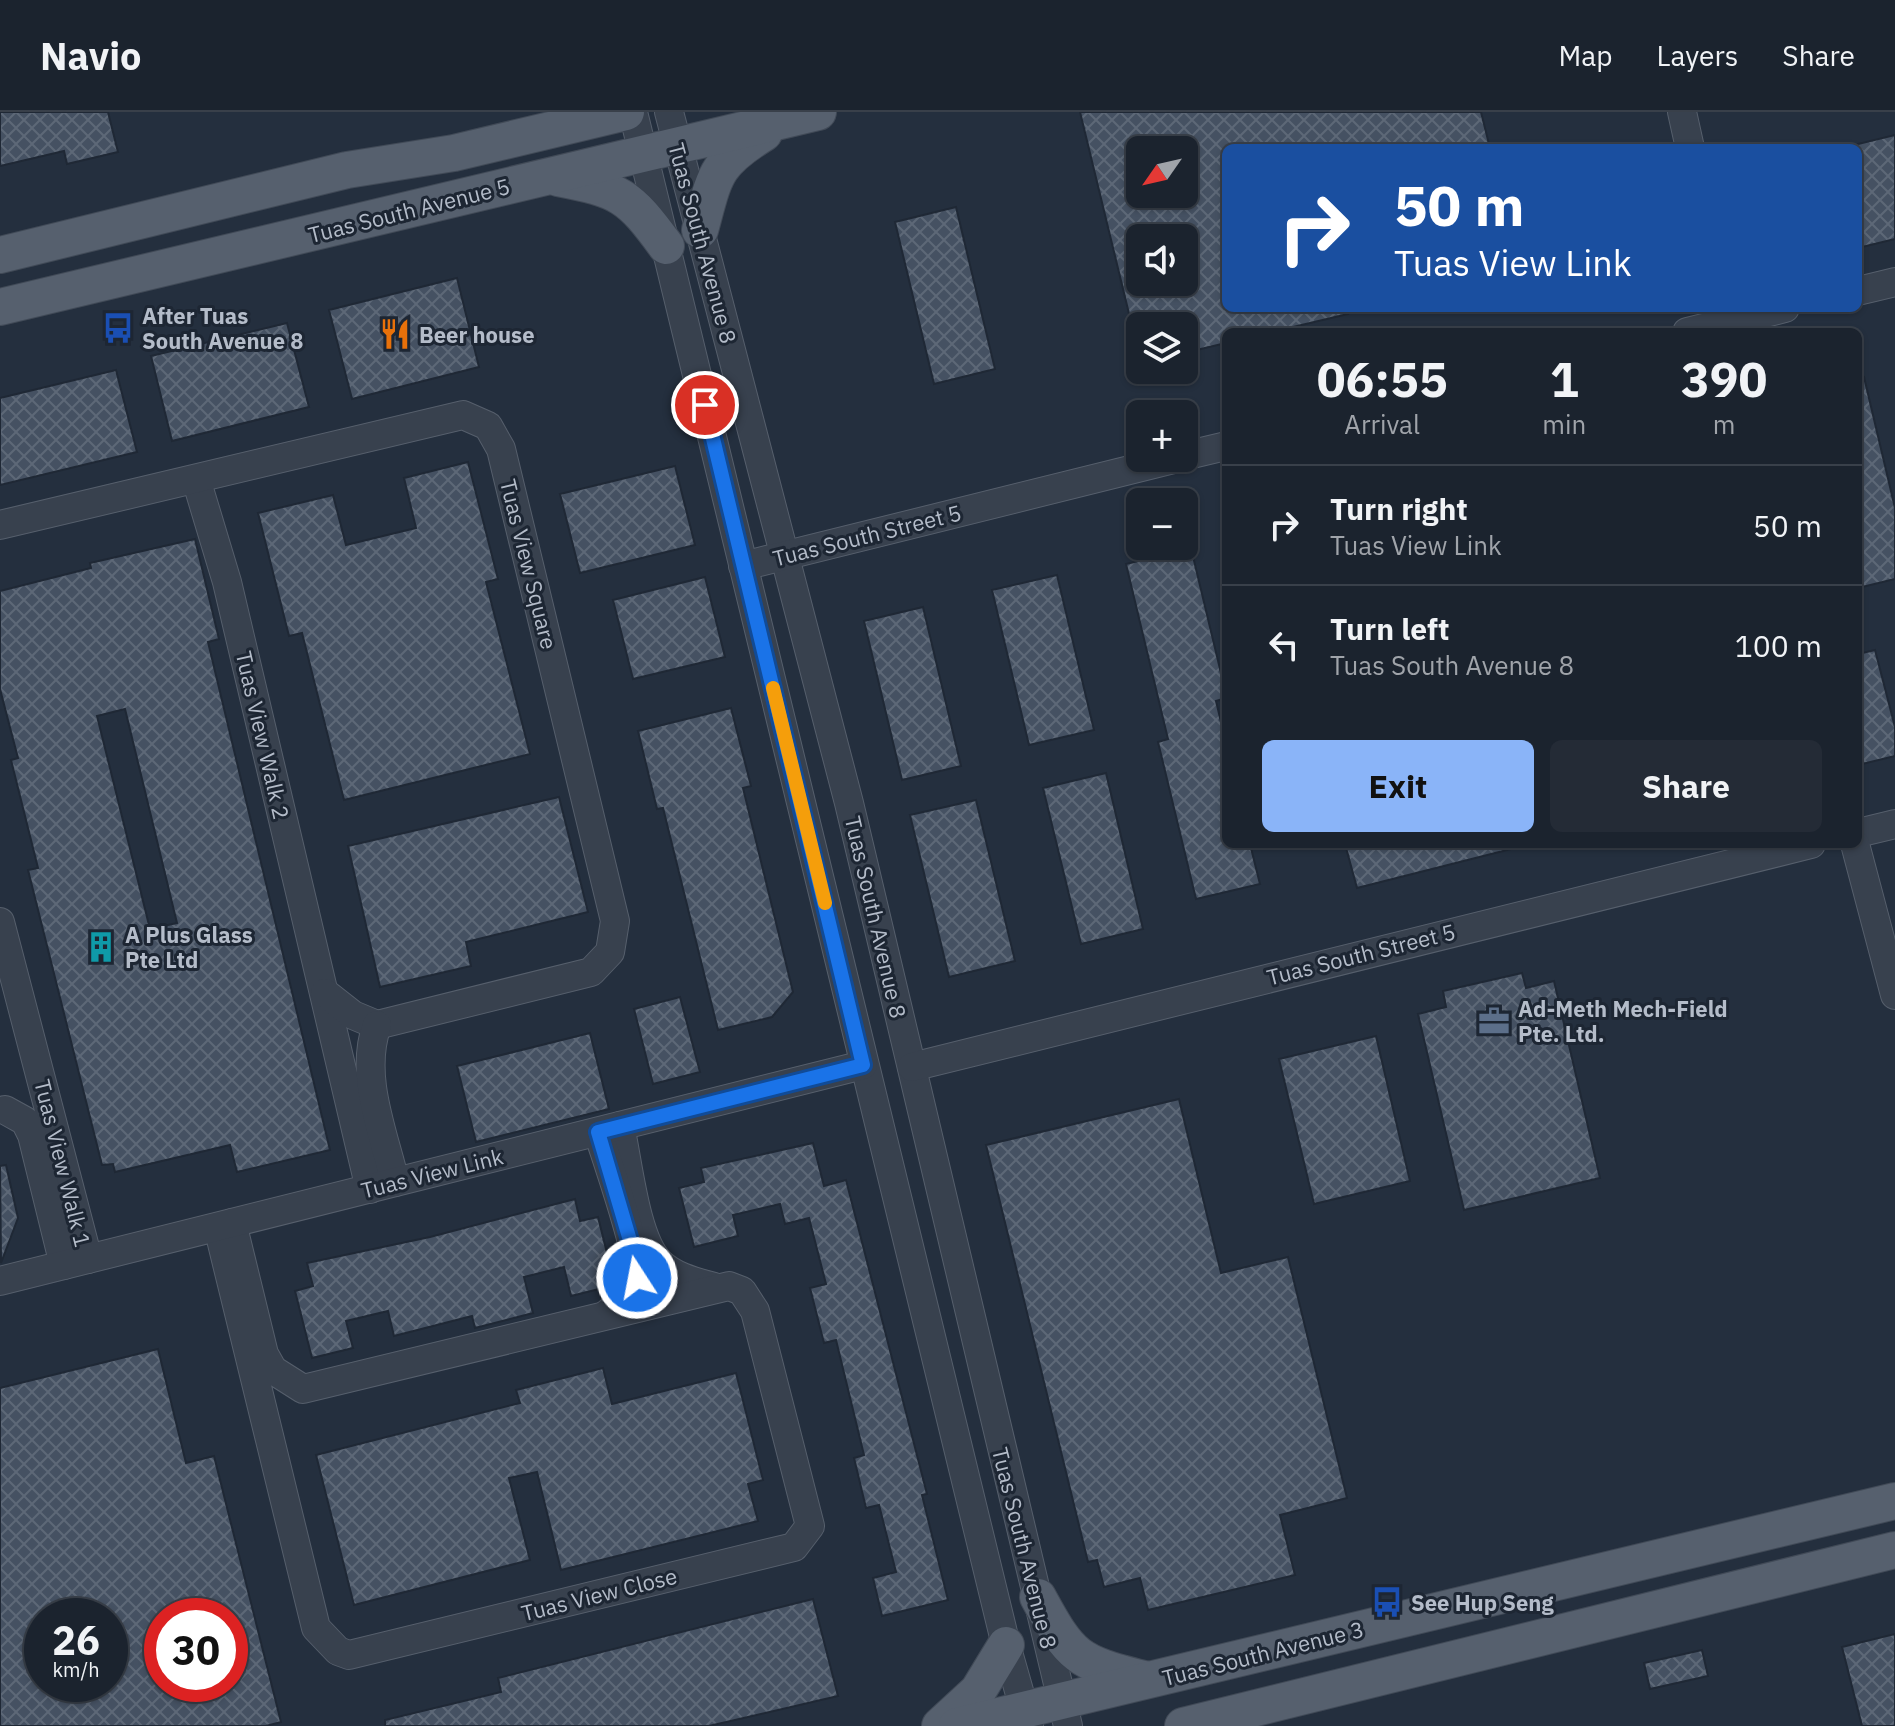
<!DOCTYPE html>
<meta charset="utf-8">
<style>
:root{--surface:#1b232e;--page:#242b36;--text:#f1f3f6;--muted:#a0a4aa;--line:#39404a;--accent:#8ab4f8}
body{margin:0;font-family:"IBM Plex Sans",sans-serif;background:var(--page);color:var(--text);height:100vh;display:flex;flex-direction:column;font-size:30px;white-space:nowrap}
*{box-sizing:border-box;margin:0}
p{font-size:26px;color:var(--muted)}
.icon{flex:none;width:44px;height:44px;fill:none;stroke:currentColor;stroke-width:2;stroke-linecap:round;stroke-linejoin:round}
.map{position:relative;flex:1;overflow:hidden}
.drawer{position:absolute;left:1222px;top:216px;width:640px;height:520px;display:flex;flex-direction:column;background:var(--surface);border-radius:12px;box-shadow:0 2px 6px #0004,0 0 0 2px var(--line)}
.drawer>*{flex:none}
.hud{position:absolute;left:1222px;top:32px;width:640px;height:168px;border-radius:12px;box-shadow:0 2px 6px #0004,0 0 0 2px var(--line);background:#1a4fa0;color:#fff;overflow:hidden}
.needle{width:52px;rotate:236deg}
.controls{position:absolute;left:1126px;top:24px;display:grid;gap:16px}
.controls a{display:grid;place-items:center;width:72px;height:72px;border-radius:12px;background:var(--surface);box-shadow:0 2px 6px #0004,0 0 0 2px var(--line);font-size:40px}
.speed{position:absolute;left:24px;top:1486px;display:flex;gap:16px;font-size:40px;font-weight:700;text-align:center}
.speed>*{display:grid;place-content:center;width:104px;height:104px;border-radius:50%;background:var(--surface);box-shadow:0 2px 6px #0004,0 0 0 2px var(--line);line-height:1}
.speed small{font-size:20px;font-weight:400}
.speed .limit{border:12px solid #d22;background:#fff;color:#111}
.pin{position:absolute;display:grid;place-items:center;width:68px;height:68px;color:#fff;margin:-34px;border:4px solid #fff;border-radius:50%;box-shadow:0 2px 8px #0007}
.me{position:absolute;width:88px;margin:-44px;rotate:349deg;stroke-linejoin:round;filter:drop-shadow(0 0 6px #0008)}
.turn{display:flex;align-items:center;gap:28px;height:168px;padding:0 40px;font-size:36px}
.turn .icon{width:104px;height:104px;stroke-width:2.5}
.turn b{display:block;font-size:56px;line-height:68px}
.eta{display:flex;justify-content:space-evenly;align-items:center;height:136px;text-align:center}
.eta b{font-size:48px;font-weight:700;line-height:56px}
.action{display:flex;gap:16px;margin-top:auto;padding:16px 40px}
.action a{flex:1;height:92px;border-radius:12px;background:var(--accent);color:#111;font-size:32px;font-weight:700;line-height:92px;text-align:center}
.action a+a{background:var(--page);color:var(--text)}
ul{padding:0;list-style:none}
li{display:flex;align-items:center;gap:24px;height:120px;padding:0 40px;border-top:2px solid var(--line)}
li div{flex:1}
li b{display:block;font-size:30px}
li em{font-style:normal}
header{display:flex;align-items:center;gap:48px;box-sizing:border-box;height:112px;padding:0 40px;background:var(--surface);border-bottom:2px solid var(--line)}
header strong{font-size:38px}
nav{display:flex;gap:44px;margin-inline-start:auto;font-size:28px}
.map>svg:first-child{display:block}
.building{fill:url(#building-cross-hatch);stroke:#1f2835;stroke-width:2;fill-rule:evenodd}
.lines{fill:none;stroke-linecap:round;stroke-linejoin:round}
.minor-casing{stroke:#565f6c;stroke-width:30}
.major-casing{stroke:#414a57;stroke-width:38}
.minor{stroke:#38414e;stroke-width:28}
.major{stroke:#56606e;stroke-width:36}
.route-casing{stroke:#114b97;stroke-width:20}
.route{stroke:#1a73e8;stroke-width:14}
.slow{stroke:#f59e0b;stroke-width:14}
.labels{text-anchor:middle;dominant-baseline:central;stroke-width:6;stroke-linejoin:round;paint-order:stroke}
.street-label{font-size:22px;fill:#b4bcc9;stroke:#1d2633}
.poi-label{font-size:22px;font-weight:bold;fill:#b4bcc9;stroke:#1d2633;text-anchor:start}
</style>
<header>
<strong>Navio</strong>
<nav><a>Map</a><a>Layers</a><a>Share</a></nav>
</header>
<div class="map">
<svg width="1895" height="1614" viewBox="0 0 1895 1614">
<defs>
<pattern id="building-cross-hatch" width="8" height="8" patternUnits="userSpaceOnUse" patternTransform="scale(2)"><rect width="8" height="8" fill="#455162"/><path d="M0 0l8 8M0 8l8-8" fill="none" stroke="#5d6877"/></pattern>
</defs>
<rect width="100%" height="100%" fill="#242f3e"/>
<g class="building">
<path d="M0,0H108L118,40L67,52L64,39L0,54Z"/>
<path d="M1080,0H1481L1490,36H1226V196H1347L1348,202L1272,220H1226V231L1184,241V214H1132ZM1140,38H1184V82H1140ZM1140,126H1184V170H1140Z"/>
<path d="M1895,23V127L1858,136V32Z"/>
<path d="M956,95L995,257L934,272L895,110Z"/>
<path d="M457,166L479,255L352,287L329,198Z"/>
<path d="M287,211L309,295L172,329L151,244Z"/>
<path d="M116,258L137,340L0,373V286Z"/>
<path d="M1864,265L1895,396V467L1858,476V266Z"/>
<path d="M468,350L498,467L486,470L530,642L344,688L302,521L289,524L258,401L333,383L346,433L416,416L404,366Z"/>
<path d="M675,354L695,433L580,461L560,382Z"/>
<path d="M195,427L219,527L208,530L330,1038L237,1060L230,1033L115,1060L113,1052L102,1053L28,758L38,756L11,648L18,646L0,577V479L91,456L90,451ZM125,597L177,811L150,817L97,604Z"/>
<path d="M1191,436L1226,582V586L1216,589L1226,631V732H1250L1260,772L1196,787L1158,630L1168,627L1126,452Z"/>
<path d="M1057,463L1094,618L1029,633L992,478Z"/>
<path d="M705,465L725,545L633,567L613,488Z"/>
<path d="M923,495L961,654L902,668L864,509Z"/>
<path d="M1875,538L1895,615V644L1858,653V542Z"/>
<path d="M731,596L751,674L743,676L793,880L772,905L718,918L663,696L657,697L638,619Z"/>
<path d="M1106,661L1143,817L1081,832L1043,676Z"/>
<path d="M559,685L588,800L466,830L471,854L380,875L348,734Z"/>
<path d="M976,688L1015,849L949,865L910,703Z"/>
<path d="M1345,732H1510L1511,737L1357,776Z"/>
<path d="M1522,861L1526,876L1554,869L1600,1066L1464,1098L1418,902L1446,895L1443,879Z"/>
<path d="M680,885L700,960L653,972L634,897Z"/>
<path d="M590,921L609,997L476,1030L457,954Z"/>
<path d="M1376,924L1410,1069L1314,1092L1279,947Z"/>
<path d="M1179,987L1221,1161L1288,1145L1347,1386L1280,1403L1295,1463L1148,1498L1140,1466L1104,1475L1097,1448L1088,1450L986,1033Z"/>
<path d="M813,1031L824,1074L846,1068L927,1382L922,1383L948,1488L882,1504L873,1466L896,1460L879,1393L866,1396L854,1346L864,1343L836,1228L824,1231L810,1176L826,1172L809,1106L785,1112L780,1092L733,1103L738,1124L694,1135L679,1076L704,1070L701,1056Z"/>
<path d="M6,1053L18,1106L1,1151L0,1054Z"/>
<path d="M575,1087L580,1109L598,1105L615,1173L571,1184L564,1155L524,1165L533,1201L475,1216L472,1204L394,1224L388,1199L346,1209L353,1236L312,1246L295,1179L313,1174L307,1151L430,1125Z"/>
<path d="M158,1237L186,1351L214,1344L281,1610L266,1614H0V1276ZM42,1504H110V1572H42ZM162,1504H230V1572H162Z"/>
<path d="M603,1256L612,1292L736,1261L763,1368L748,1372L758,1409L561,1458L537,1360L509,1366L530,1448L354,1493L316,1343L520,1291L516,1278Z"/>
<path d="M813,1487L838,1584L709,1614H385V1608L501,1580L498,1566Z"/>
<path d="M1895,1522V1614H1862L1842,1535Z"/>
<path d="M1702,1538L1708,1564L1650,1577L1644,1551Z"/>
</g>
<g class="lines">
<defs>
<g id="minor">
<path d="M633,0L1006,1533L1029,1614"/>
<path d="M669,0L849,691L1068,1614"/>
<path d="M1682,0L1690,36"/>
<path d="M1858,179L1895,170"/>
<path d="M1687,220L1785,196"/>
<path d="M1184,344L1226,334"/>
<path d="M196,367L227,470L370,1077"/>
<path d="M0,413L463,303L488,314L501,337L615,809L610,840L591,860L377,913"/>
<path d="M743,454L1178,346"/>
<path d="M1858,721L1895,712"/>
<path d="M1855,732L1895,883"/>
<path d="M0,810L88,1147"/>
<path d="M325,881L353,903L377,913"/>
<path d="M377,913C359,964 383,1019 395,1070"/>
<path d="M912,955L1811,732"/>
<path d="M5,998L25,1009L32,1023L64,1153"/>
<path d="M620,1014C628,1049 635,1127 660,1151C676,1166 697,1170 717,1176"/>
<path d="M598,1020C606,1046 643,1149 636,1169C631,1185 621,1192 608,1201"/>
<path d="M218,1115L316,1516L338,1539L349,1543L794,1435L810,1414L755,1199L742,1179L729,1174L303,1277L273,1258L264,1242L232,1111"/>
<path d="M0,1169L863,953"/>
</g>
<g id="major">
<path d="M558,66C620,78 629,83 666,134"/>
<path d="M700,118C715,63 714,52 764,21"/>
<path d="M0,143L347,58L454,41L626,0"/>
<path d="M0,195L818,0"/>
<path d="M1038,1485C1071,1546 1077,1550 1144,1567"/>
<path d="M940,1614L978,1579L1006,1533"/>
<path d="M957,1614L1895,1389"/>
<path d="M1183,1614L1895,1438"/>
</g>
</defs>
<use href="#minor" class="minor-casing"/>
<use href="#major" class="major-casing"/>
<use href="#minor" class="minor"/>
<use href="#major" class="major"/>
</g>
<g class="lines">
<defs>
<path id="route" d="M637,1166L634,1142L598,1020L863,953L705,293"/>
</defs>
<use href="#route" class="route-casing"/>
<use href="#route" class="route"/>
<path class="slow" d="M773,576L825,791"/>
</g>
<defs>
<symbol id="bus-bare" viewBox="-9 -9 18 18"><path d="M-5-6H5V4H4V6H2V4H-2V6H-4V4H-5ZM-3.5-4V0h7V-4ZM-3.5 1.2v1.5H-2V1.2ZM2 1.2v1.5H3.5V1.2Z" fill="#1a4fb4" stroke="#1d2633" stroke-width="2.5" paint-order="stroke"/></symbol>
<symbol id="restaurant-bare" viewBox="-9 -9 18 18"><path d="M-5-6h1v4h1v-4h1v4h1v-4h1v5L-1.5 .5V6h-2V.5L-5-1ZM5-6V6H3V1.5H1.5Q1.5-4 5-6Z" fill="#e8710a" stroke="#1d2633" stroke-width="2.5" paint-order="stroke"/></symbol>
<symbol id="building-bare" viewBox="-9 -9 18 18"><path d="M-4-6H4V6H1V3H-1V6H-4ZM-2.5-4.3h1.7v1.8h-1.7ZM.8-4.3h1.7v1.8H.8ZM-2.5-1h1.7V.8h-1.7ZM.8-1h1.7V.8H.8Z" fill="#0f9aa8" stroke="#1d2633" stroke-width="2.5" paint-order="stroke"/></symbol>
<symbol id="office-bare" viewBox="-9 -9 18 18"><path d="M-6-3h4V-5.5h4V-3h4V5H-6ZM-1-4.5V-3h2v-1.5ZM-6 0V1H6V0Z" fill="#5c6f8a" stroke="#1d2633" stroke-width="2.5" paint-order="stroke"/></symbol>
</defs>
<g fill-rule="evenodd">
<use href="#bus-bare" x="96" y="194" width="44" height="44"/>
<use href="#restaurant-bare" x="373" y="200" width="44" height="44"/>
<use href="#building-bare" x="79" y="813" width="44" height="44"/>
<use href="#office-bare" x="1472" y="887" width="44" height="44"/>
<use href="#bus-bare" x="1365" y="1468" width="44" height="44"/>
</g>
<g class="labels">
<g class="street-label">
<text transform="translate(409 98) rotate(-14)">Tuas South Avenue 5</text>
<text transform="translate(703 131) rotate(75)">Tuas South Avenue 8</text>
<text transform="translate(867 423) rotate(-14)">Tuas South Street 5</text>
<text transform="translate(529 452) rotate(76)">Tuas View Square</text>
<text transform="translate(263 623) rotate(77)">Tuas View Walk 2</text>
<text transform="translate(876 805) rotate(77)">Tuas South Avenue 8</text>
<text transform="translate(1361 842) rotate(-14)">Tuas South Street 5</text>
<text transform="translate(63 1051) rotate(76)">Tuas View Walk 1</text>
<text transform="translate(432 1061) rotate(-14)">Tuas View Link</text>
<text transform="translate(1025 1436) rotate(76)">Tuas South Avenue 8</text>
<text transform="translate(599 1482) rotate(-14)">Tuas View Close</text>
<text transform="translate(1263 1541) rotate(-14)">Tuas South Avenue 3</text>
</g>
<g class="poi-label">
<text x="142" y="203">After Tuas<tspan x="142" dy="25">South Avenue 8</tspan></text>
<text x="419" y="222">Beer house</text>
<text x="125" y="822">A Plus Glass<tspan x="125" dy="25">Pte Ltd</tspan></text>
<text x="1518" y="896">Ad-Meth Mech-Field<tspan x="1518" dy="25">Pte. Ltd.</tspan></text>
<text x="1411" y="1490">See Hup Seng</text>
</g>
</g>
</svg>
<div class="controls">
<a><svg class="needle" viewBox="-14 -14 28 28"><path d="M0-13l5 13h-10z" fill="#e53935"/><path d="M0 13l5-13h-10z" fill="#a0a4aa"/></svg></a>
<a><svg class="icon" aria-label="sound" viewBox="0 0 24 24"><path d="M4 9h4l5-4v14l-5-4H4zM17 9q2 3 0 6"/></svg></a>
<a><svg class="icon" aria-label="layers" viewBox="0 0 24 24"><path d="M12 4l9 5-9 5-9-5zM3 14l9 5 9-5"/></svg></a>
<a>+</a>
<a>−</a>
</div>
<div class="speed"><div>26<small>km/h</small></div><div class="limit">30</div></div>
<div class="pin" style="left:705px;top:293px;background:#d93025"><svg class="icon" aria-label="arrive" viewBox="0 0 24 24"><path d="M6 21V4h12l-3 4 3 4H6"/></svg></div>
<svg class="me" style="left:637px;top:1166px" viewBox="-20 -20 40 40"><circle r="17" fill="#1a73e8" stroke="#fff" stroke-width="3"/><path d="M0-11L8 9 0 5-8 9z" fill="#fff"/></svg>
<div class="hud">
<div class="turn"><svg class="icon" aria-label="right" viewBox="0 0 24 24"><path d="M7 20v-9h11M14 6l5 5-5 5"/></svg><div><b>50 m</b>Tuas View Link</div></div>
</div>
<section class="drawer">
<div class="eta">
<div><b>06:55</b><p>Arrival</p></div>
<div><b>1</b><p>min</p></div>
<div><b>390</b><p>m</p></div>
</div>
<ul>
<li><svg class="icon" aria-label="right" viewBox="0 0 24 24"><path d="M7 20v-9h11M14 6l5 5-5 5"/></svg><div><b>Turn right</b><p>Tuas View Link</p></div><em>50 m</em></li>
<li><svg class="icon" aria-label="left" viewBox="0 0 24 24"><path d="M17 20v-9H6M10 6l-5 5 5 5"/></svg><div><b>Turn left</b><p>Tuas South Avenue 8</p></div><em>100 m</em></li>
</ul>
<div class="action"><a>Exit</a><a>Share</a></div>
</section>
</div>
